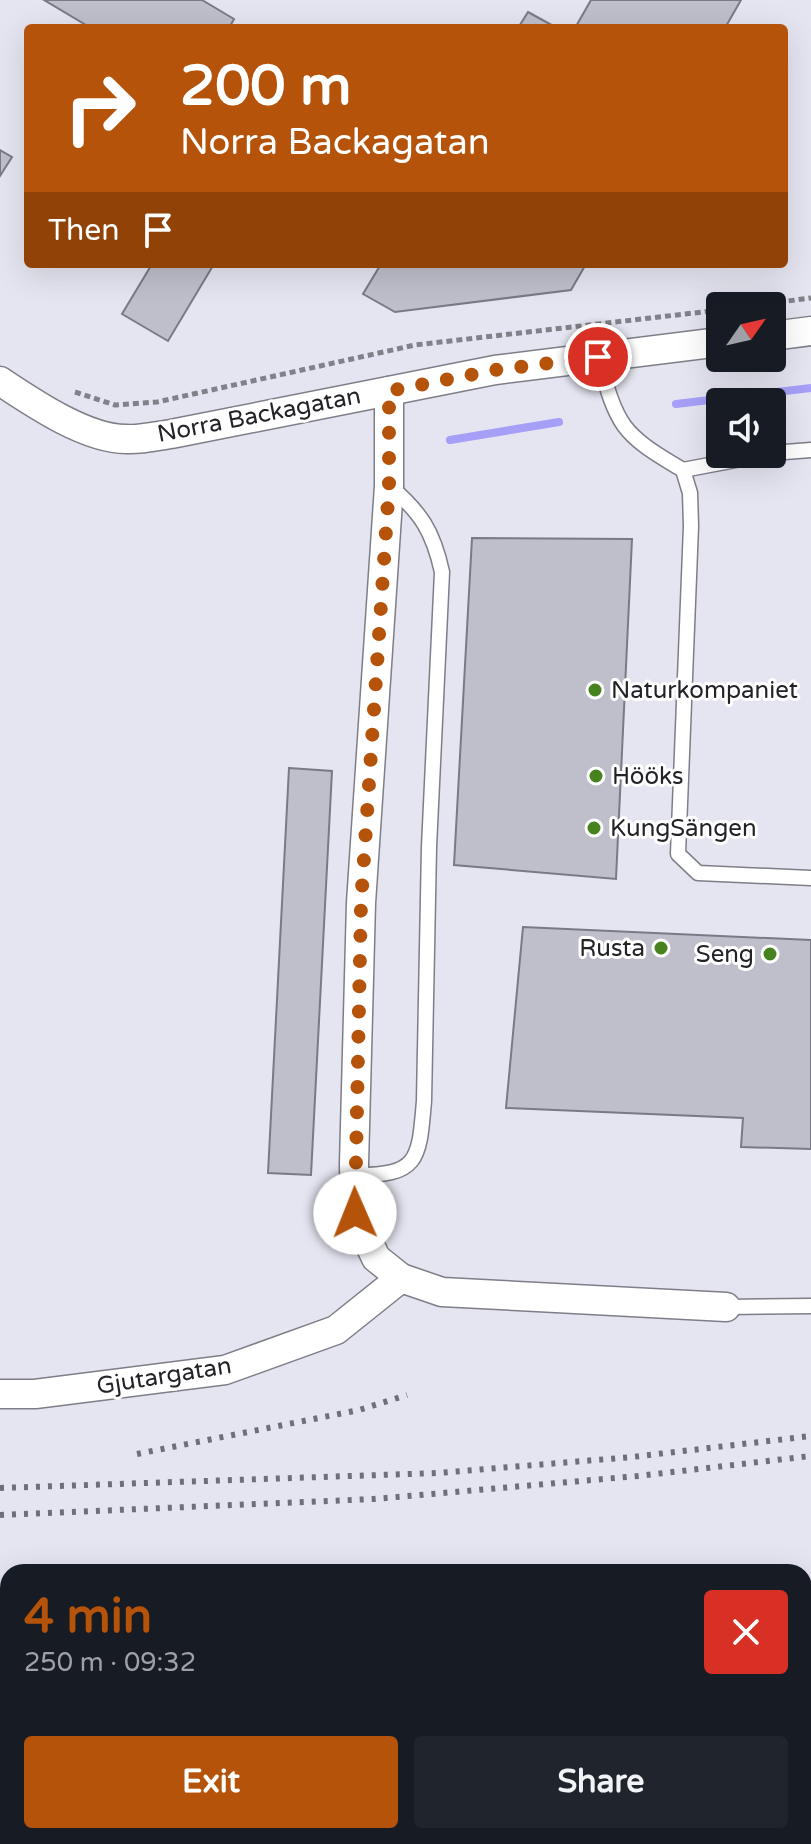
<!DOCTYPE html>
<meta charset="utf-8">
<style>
:root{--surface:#171b24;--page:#20242c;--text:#f1f3f6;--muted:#9ea1a6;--accent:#b45309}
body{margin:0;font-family:"Varela Round",sans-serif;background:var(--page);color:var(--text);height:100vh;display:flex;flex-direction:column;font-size:30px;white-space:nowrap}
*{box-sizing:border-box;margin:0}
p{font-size:26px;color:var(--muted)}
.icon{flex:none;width:44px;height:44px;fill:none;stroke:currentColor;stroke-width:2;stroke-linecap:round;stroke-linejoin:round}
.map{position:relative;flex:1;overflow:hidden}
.drawer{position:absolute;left:0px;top:1564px;width:812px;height:280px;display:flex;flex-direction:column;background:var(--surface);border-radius:24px 24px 0 0;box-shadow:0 8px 32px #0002}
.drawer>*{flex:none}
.banner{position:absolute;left:24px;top:24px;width:764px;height:244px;border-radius:8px;box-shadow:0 8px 32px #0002;background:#b45309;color:#fff;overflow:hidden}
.needle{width:52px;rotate:56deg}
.tools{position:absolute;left:706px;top:292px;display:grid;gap:16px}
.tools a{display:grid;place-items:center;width:80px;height:80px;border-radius:8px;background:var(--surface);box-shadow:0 8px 32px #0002;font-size:40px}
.pin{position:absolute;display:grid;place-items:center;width:68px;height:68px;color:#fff;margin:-34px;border:4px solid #fff;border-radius:50%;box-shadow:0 2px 8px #0007}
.me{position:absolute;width:88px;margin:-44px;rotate:359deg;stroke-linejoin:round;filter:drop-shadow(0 0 6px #0008)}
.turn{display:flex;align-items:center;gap:28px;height:168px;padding:0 24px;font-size:36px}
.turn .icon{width:104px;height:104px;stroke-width:2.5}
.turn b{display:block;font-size:56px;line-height:68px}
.then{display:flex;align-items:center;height:76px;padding:0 24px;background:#0003;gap:16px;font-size:30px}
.round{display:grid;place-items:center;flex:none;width:84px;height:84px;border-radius:8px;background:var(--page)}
.headline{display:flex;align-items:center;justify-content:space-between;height:136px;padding:0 24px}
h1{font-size:48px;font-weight:700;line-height:60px;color:var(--accent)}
.button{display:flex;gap:16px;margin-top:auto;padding:16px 24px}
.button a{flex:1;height:92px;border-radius:8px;background:var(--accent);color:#fff;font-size:32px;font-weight:700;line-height:92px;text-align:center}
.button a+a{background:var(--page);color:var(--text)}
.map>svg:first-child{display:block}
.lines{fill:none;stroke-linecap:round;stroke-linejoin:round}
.stream{stroke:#a59ff7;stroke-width:8}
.building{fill:#bfbfcb;stroke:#7a7a85;stroke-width:2}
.lane-casing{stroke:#7e7e89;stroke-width:17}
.street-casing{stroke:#7e7e89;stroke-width:31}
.path{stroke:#818189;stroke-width:5;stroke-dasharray:6 4;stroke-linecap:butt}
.lane{stroke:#fff;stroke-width:14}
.street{stroke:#fff;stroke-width:28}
.rail{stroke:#6f6f77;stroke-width:6;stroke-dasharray:4 8;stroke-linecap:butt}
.route{stroke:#b45309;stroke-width:14;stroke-dasharray:0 25.2}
.poi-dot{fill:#46821e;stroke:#fff;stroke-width:3}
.labels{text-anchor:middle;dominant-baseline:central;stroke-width:6;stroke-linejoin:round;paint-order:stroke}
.street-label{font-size:24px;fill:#222227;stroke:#fff}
.poi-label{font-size:24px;fill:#222227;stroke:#fff;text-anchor:start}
</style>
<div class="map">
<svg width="811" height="1844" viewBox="0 0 811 1844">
<rect width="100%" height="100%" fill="#e5e5f1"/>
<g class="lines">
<g class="stream">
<path d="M676,404L811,388"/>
<path d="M450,440L559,422"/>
</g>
</g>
<g class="building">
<path d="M44,0H202L234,19L229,28H91Z"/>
<path d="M591,0H741L725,28H575Z"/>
<path d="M528,12L557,28H518Z"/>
<path d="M0,150L12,157L0,176Z"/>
<path d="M152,264H214L168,341L122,314Z"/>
<path d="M381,264H586L571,290L395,312L363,294Z"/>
<path d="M472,538L632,539L616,879L454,865Z"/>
<path d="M289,768L332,771L311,1175L268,1173Z"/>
<path d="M523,927L811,940V1149L741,1147L743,1118L506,1108Z"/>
</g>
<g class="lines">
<defs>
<g id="lane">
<path d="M598,357C618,427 620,433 683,470L690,493L691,526L678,854L698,873L811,878"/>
<path d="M772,453L811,450"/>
<path d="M683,470L767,454"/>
<path d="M354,1175C419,1176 419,1160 424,1101L429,847L442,572C433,531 421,513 390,486"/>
<path d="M726,1307L811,1306"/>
</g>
<g id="street">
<path d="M772,336L811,331"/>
<path d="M0,381C33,403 86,439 126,439C141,440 157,436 171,434L495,370L720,342"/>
<path d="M389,391V486L361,903L354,1164L355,1213L376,1258L401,1278L442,1292L726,1307"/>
<path d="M0,1394H35L225,1370L336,1330L401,1278"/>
</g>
</defs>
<use href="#lane" class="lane-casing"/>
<use href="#street" class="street-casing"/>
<g class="path">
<path d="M749,306L811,298"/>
<path d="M75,392L115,405L157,402L415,345L720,310"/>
</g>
<use href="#lane" class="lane"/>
<use href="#street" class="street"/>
<g class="rail">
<path d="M137,1454L359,1410L407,1395"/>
<path d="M0,1488L438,1473L632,1457L811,1436"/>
<path d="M0,1515L374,1499L638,1476L811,1456"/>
<path d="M0,1790L8,1788"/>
</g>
</g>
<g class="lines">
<path class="route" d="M355,1213L361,903L389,486V391L495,370L598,357"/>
</g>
<g class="poi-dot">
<circle cx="595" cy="690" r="8"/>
<circle cx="596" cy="776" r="8"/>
<circle cx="594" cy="828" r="8"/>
<circle cx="661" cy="948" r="8"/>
<circle cx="770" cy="954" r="8"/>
</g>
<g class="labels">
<g class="street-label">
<text transform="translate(259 415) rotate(-11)">Norra Backagatan</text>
<text transform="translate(164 1376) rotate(-9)">Gjutargatan</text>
</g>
<g class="poi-label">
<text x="611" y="690">Naturkompaniet</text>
<text x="612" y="776">Hööks</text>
<text x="610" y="828">KungSängen</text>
<text x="645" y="948" text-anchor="end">Rusta</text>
<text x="754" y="954" text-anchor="end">Seng</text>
</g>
</g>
</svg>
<div class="tools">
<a><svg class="needle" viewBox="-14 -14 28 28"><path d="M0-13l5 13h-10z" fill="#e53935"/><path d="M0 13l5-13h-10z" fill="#9ea1a6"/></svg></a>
<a><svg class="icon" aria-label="sound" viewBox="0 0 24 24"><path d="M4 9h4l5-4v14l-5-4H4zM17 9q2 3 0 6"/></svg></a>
</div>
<div class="pin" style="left:598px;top:357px;background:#d93025"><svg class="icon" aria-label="arrive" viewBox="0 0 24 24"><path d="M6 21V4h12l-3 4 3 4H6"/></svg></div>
<svg class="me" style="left:355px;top:1213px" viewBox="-20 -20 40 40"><circle r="19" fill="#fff"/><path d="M0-13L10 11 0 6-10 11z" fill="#b45309"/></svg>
<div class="banner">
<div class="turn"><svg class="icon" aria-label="right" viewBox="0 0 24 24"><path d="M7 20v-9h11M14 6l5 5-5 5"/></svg><div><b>200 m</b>Norra Backagatan</div></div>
<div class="then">Then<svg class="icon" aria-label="arrive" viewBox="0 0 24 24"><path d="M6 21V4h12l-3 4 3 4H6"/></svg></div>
</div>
<section class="drawer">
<div class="headline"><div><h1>4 min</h1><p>250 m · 09:32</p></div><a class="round" style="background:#d93025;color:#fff"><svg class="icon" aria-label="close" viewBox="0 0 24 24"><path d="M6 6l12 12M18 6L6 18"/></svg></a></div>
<div class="button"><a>Exit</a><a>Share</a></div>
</section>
</div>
